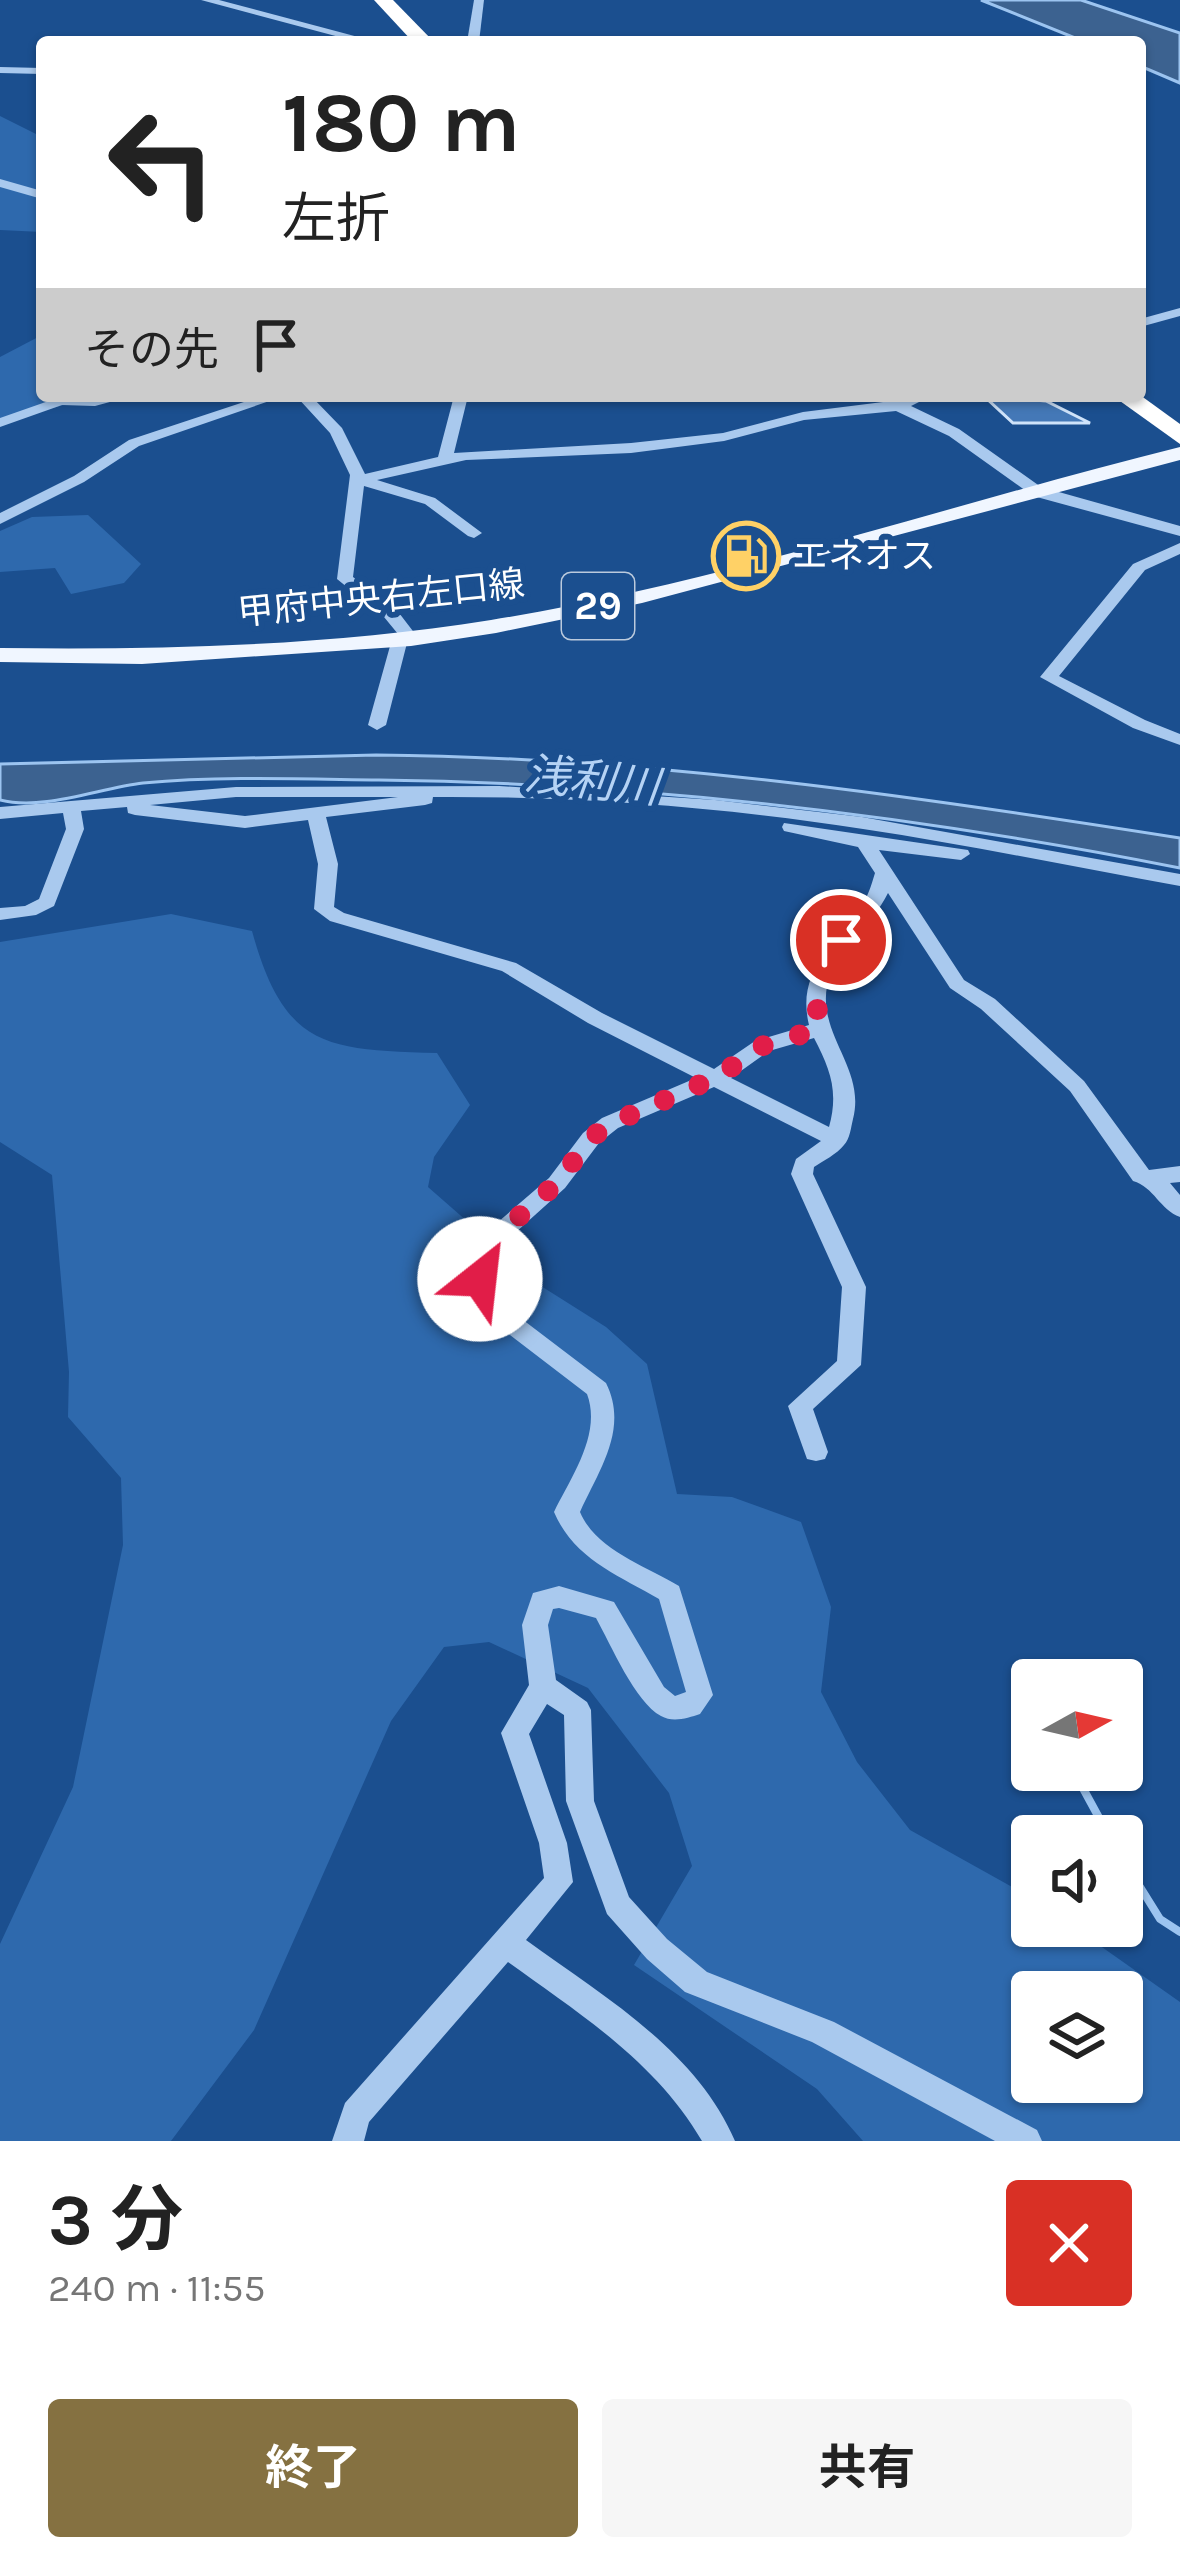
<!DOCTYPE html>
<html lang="ja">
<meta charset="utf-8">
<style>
:root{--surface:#fff;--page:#f6f6f6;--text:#222;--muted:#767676;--accent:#857141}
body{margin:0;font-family:Karla,"Noto Sans JP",sans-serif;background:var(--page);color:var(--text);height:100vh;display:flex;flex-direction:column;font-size:45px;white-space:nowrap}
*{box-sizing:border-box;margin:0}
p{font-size:39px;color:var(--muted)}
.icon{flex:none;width:66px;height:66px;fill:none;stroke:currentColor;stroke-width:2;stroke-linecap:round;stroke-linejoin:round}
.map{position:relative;height:2141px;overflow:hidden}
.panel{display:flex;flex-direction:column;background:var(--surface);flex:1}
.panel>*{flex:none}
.guide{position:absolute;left:36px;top:36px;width:1110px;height:366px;border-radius:12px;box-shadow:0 3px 9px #0004;background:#fff;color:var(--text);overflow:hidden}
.needle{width:78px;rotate:82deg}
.controls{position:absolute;left:1011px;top:1659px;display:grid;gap:24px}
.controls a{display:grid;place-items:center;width:132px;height:132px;border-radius:12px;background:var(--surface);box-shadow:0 3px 9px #0004;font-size:60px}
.pin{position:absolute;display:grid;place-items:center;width:102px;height:102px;color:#fff;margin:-51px;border:6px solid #fff;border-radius:50%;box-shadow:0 3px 12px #0007}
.me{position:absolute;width:132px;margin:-66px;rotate:29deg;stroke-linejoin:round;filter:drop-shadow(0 0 9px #0008)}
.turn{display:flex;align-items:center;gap:42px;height:252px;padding:0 48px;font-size:54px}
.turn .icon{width:156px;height:156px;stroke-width:2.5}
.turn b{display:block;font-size:84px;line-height:102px}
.then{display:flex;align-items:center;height:114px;padding:0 48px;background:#0003;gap:24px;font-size:45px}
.round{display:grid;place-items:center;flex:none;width:126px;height:126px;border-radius:12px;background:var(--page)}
.summary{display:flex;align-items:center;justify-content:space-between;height:204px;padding:0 48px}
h1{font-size:72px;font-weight:700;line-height:90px}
.button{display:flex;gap:24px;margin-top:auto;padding:24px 48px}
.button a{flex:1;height:138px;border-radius:12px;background:var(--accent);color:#fff;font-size:48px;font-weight:700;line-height:138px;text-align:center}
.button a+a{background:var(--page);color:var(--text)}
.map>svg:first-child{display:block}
.green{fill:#2e69ad;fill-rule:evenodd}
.water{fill:#3c6290;stroke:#9cc4f0;stroke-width:3}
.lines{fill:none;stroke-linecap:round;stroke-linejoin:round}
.stream{stroke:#9cc4f0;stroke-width:8}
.building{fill:#4478b7;stroke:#cfe3fa;stroke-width:3}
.minor{fill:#a9c9ee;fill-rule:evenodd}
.major{fill:#f0f6ff;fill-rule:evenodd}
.highway{fill:#fff;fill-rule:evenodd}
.route{stroke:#e11d48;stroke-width:21;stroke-dasharray:0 37.8}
.labels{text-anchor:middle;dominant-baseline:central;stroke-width:12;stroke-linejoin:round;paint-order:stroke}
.far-poi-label{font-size:36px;fill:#fff;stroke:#1b4f8f;text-anchor:start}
.far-street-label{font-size:36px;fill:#fff;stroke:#1b4f8f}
.shield{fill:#1b4f8f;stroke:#bbcadd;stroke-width:3}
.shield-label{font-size:39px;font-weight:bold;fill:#fff}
.water-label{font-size:45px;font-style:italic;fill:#b5d3f5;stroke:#1b4f8f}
</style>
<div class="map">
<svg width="1180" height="2141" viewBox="0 0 1180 2141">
<rect width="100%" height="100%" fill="#1b4f8f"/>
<g class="green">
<path d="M0,116L42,137V232L0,230Z"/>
<path d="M42,335V396H98L0,422V357Z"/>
<path d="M88,515L141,564L124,583L71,594L55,568L0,572V531L32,517Z"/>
<path d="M171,914L252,931C284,1048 326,1050 437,1053L470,1105L434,1157L428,1187L541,1286L606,1327L647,1364L677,1494L732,1497L801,1522L831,1607L821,1692L857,1762L910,1830L1032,1898V1926H1072L1180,2002V2141H863L817,2089L634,1965L692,1866L669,1793L588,1688L489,1642L444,1647L391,1721L254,2030L171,2141H0V1944L73,1787L123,1545L121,1478L68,1417L69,1372L52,1175L0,1142V942ZM1032,1992H1122V2082H1032Z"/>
</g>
<g class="water">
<path d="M981,0H1081L1180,33V83L1140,66V42H1085Z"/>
<path d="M376,755C646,757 914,796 1180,838V868C917,816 647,783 379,780C301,779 221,776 143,783C99,788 44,811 0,800V764Z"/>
</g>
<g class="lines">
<g class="stream">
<path d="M1073,1770L1109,1836"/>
<path d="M1122,1858L1160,1919L1180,1932"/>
</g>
</g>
<path class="building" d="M984,396L1046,401L1090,423H1013Z"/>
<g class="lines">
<g class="minor">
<path d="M201,0H219L377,42H358Z"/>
<path d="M474,0H484L479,42H467Z"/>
<path d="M0,67L42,68V74L0,73Z"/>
<path d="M0,179L42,191V199L0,187Z"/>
<path d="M1180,308V316L1140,327V319Z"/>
<path d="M132,396L95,406L62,405L0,427V418L60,397Z"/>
<path d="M262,396H284L139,446L84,482L0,524V513L74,476L129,440Z"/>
<path d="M296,396H311L342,428L365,474L438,457L454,396H468L454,453L631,443L723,433L803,412L931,396L911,406L959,429L1041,487L1180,526V536L1033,496L949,436L896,411L804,420L724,441L631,453L466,460L377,480L435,498L482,533L474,538L468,536L425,504L364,486L353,577L396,609L419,639L407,643L386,725L377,730L368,725L392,639L398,634L384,617L337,579L350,475L330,433Z"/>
<path d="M1180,543V554L1145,570L1059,676L1145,720L1180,734V745L1133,728L1040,677L1133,564Z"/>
<path d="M499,786L715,800L862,817L1180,874V886C1075,867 969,845 863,829C722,807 575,796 433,797L432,803L425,805L326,817L338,864L334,907L344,913L516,963L602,1013L714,1069L755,1041L809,1025C796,972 833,947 860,908C868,897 871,886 875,873L858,847L784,831L782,827L784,823L968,850L970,854L961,860L879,850L964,980L995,999L1084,1081L1149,1170L1180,1166V1182L1170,1183L1180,1195V1217C1160,1210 1154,1187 1133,1181L1070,1091L981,1009L950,988L888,893C872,926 835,949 827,986C818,1036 866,1069 853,1119C851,1127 850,1139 844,1145C837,1154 823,1161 814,1167L813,1174L866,1287L861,1365L813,1409L828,1452L825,1459L816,1461L807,1459L788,1406L837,1361L842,1287L791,1174L796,1159L821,1141L714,1087L618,1128L599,1143L565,1188L515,1233L491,1279L502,1304L606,1383C629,1429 599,1470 580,1512C596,1550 646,1566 679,1586L713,1695L700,1714C688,1718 673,1723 661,1716C635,1702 611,1645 596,1618L559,1608L553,1609L548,1625L556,1680L587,1702L591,1710L594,1801L629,1897L667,1939L707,1972L834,2022L1037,2130L1042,2141H995L812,2042L685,1992L647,1959L607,1914L566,1801L564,1715L547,1704L529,1734L567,1843L573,1882L526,1940C603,1996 696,2050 735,2141H702C656,2062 580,2014 508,1962L369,2122L364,2141H332L345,2103L544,1878L539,1843L501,1733L529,1685L522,1625L533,1593L559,1586L614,1602L664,1687L675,1696L686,1692L659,1599C618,1575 574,1559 554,1512C571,1477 602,1434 587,1394L484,1315L469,1279L498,1222L549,1178L583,1133L602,1118L696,1078L588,1023L502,971L330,921L314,909L318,864L308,820L245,828L135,815L128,813L127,807L81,811L84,829L54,906L36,915L0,920V908L25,906L39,899L66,829L63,813L0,819V807L236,787ZM236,797H398L245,816L150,805ZM814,1038C830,1069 839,1091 829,1127L731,1078L769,1051Z"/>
</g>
<path class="major" d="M1180,447V460L642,603L496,633L411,646L142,664L0,662V648C163,650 329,646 491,620C724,582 951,504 1180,447Z"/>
<g class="highway">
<path d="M374,0H393L434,42H413Z"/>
<path d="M1140,395L1180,424V444L1113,396Z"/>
</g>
</g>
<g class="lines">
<path class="route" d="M480,1279L506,1228L557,1183L591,1138L610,1124L717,1077L762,1046L816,1030L820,970L841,940"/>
</g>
<defs>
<symbol id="fuel-ring" viewBox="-11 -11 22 22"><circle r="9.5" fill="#1b4f8f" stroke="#ffd166" stroke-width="1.5"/><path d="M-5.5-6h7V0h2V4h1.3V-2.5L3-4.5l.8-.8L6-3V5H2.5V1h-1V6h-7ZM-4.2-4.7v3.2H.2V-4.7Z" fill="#ffd166"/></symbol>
</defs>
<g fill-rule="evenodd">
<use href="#fuel-ring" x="708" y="518" width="76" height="76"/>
</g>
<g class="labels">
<g class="far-poi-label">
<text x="792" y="556">エネオス</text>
</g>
<g class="far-street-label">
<text transform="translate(381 598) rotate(-6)">甲府中央右左口線</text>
</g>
<rect class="shield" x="562" y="573" width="72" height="66" rx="9"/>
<g class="shield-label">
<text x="598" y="606">29</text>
</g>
<g class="water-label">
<text transform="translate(592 781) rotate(6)">浅利川</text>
</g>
</g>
</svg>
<div class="controls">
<a><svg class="needle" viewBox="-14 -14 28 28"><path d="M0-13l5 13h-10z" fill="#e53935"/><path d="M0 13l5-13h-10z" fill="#767676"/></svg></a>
<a><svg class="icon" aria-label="sound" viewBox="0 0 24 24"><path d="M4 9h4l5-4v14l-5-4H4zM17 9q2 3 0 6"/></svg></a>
<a><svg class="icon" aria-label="layers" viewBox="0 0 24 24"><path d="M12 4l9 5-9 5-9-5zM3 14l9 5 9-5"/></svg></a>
</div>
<div class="pin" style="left:841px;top:940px;background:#d93025"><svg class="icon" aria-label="arrive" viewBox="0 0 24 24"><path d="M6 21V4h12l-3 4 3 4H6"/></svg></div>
<svg class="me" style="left:480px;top:1279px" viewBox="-20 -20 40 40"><circle r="19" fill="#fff"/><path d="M0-13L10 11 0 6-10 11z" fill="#e11d48"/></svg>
<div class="guide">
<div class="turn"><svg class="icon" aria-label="left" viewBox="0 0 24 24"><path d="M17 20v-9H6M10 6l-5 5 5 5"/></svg><div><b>180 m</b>左折</div></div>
<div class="then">その先<svg class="icon" aria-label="arrive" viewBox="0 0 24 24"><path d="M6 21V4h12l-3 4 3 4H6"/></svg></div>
</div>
</div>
<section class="panel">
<div class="summary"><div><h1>3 分</h1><p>240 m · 11:55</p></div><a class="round" style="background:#d93025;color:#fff"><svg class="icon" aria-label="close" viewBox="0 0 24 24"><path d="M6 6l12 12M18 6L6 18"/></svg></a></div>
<div class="button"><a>終了</a><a>共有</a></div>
</section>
